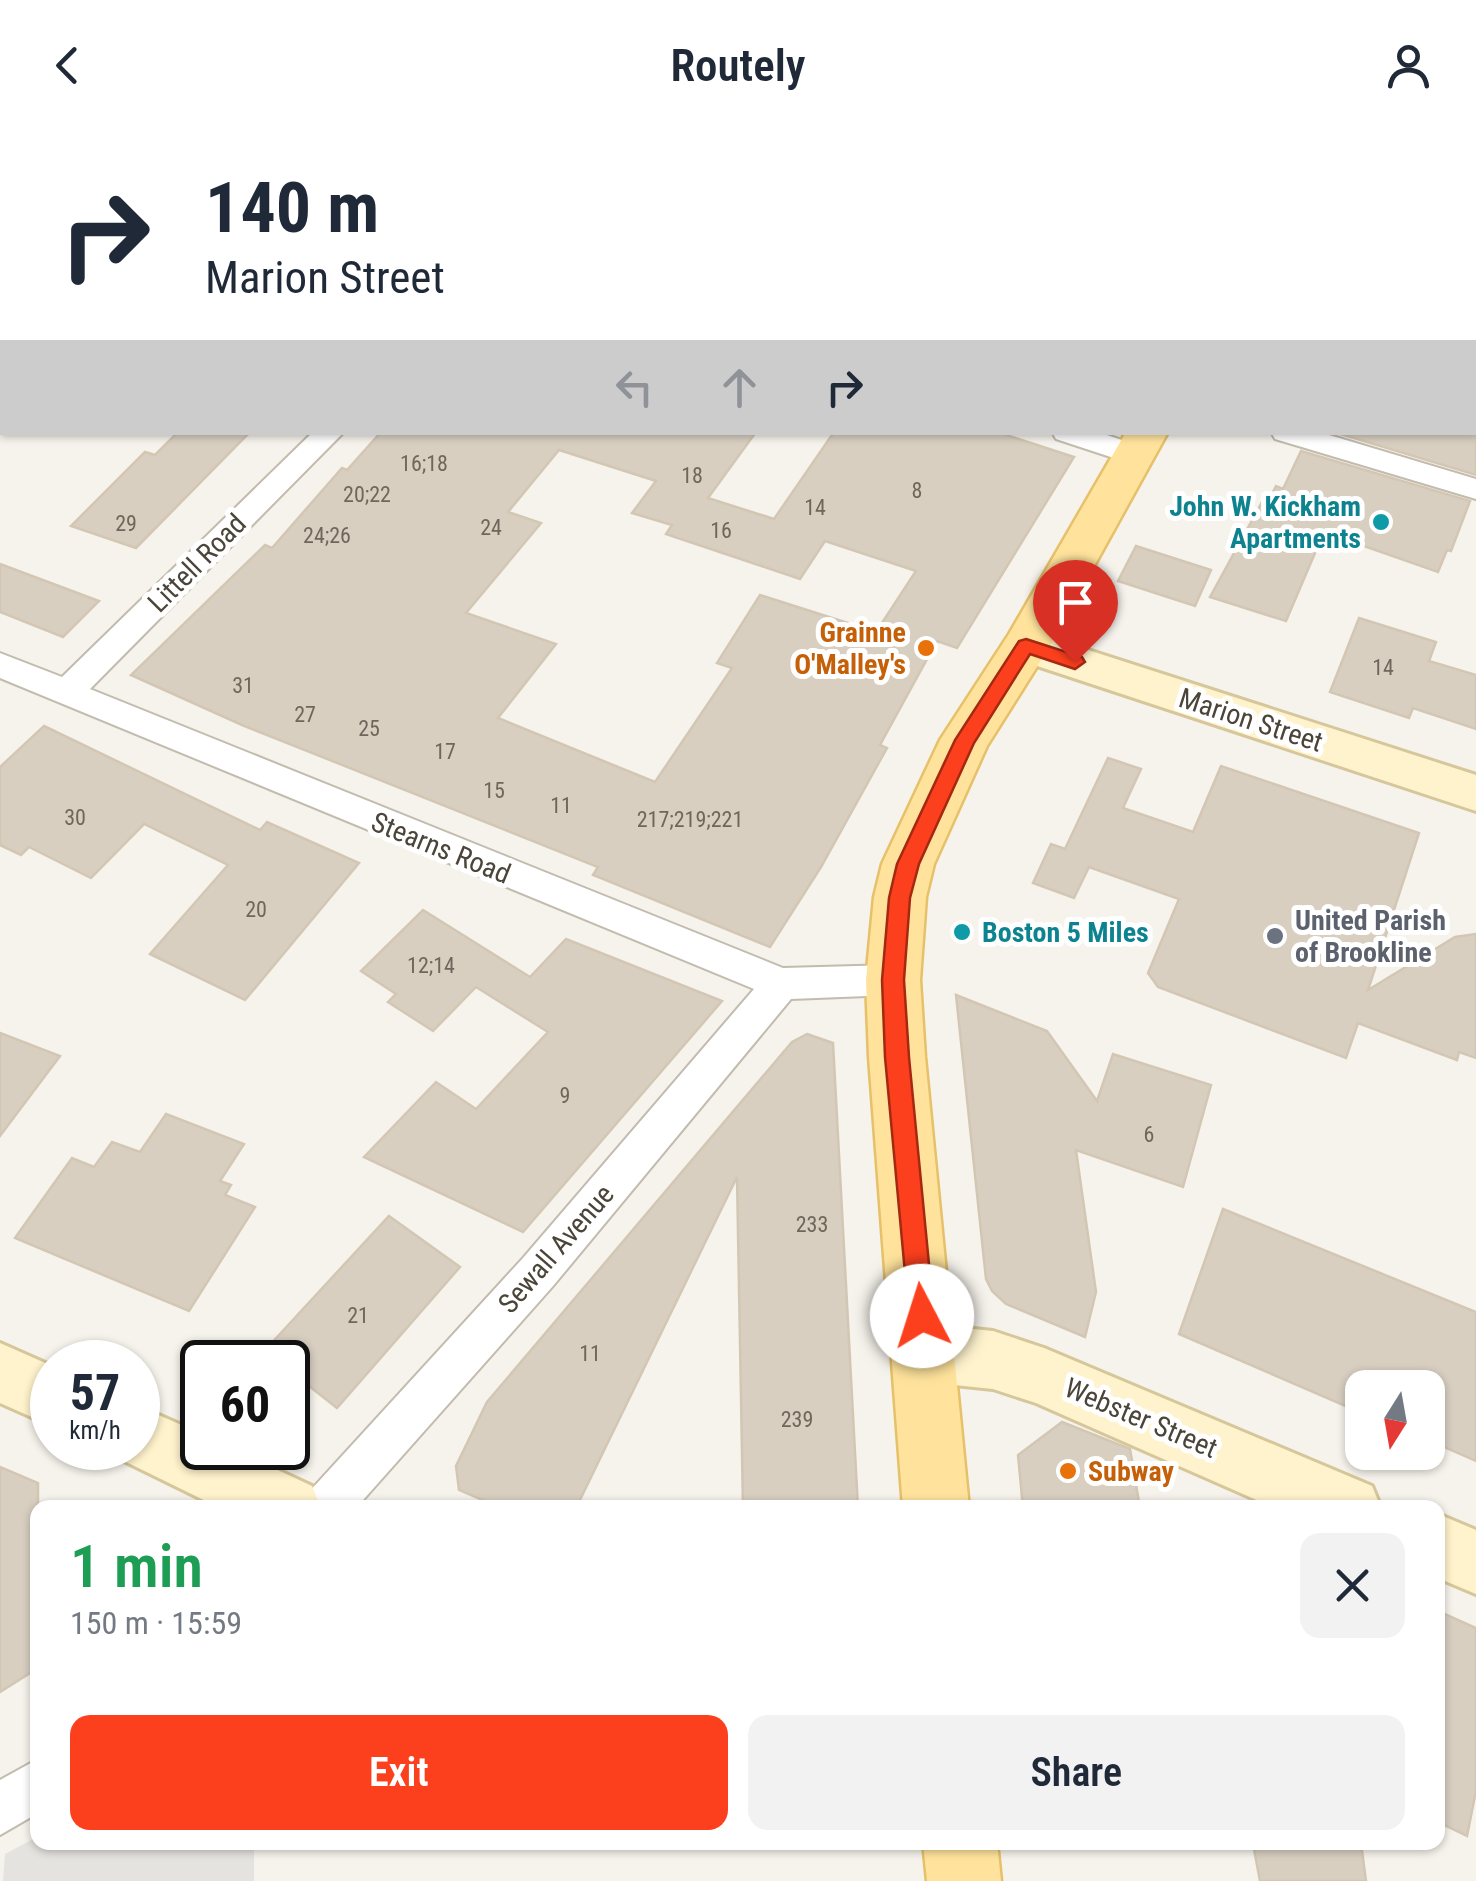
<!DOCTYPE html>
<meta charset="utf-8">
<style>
:root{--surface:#fff;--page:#f2f2f3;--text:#1f2937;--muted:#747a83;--accent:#fc3f1d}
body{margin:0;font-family:"Roboto Condensed",sans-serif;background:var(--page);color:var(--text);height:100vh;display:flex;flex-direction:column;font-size:38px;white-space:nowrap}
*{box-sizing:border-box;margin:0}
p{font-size:32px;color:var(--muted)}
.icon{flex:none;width:55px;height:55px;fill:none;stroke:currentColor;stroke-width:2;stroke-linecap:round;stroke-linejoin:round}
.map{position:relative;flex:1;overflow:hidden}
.panel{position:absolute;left:30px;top:1370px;width:1415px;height:350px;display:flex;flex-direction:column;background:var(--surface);border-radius:20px;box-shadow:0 2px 8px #0004}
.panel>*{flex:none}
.banner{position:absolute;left:0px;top:0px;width:1478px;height:305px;box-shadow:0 2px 8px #0004;background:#fff;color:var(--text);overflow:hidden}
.needle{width:65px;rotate:191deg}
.buttons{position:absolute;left:1345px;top:1240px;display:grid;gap:20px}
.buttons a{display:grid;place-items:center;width:100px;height:100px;border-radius:20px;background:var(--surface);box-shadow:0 2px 8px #0004;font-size:50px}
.speed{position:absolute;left:30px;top:1210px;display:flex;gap:20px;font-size:50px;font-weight:700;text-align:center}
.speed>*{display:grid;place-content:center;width:130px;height:130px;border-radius:50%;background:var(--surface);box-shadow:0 2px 8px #0004;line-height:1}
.speed small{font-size:25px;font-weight:400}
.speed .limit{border:5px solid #111;border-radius:15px;background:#fff;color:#111}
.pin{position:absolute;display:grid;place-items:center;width:85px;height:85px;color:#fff;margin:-102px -42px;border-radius:50% 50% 50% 0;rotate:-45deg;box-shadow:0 0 10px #0007}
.pin .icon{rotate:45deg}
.me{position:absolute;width:110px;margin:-55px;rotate:355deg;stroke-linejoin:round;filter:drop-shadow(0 0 8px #0008)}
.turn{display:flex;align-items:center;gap:35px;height:210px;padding:0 40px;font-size:45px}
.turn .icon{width:130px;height:130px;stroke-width:2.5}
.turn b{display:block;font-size:70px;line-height:85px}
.lanes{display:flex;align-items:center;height:95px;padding:0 40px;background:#0003;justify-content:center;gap:50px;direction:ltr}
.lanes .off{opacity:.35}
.round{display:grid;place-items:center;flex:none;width:105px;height:105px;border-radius:20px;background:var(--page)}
.head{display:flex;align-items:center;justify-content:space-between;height:170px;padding:0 40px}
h1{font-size:60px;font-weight:600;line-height:75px;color:#1e9e55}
.action{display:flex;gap:20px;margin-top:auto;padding:20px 40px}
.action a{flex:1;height:115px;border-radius:20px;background:var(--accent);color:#fff;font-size:40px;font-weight:600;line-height:115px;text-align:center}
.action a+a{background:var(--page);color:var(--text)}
header{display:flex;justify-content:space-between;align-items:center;height:130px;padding:0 40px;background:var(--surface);font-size:45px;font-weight:600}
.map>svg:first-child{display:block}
.parking{fill:#e5e3e0}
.building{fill:#d8cfc1;stroke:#d3c7b4;stroke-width:2.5;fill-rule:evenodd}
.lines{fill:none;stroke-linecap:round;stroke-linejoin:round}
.street-casing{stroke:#c2bbae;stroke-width:4}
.secondary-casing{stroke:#d6c79b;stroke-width:6}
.primary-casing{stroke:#e6c16a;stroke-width:5}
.street{fill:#fff;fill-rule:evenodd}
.secondary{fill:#fff3cd;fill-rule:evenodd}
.primary{fill:#ffe39c;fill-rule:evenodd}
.route{fill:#fc3f1d;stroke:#a42913;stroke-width:2.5}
.culture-dot{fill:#0f9aa8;stroke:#fff;stroke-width:4}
.food-dot{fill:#e8710a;stroke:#fff;stroke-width:4}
.worship-dot{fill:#6b7280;stroke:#fff;stroke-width:4}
.labels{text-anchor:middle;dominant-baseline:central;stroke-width:10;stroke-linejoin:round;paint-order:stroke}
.number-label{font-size:22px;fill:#6e675b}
.culture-label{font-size:28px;font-weight:bold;fill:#0d838f;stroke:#fff;text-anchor:end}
.street-label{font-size:28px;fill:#4b4439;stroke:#fff}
.food-label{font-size:28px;font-weight:bold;fill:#c56008;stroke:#fff;text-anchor:end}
.worship-label{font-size:28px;font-weight:bold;fill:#5b616d;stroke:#fff;text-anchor:start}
</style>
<header><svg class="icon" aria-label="back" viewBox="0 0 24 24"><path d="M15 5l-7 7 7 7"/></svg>Routely<svg class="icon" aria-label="person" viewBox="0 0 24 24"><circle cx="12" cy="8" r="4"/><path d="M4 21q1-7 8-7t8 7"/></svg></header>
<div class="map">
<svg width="1476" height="1751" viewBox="0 0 1476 1751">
<rect width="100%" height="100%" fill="#f6f3ec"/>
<path class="parking" d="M37,1707L38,1712L254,1713V1751H3L5,1724Z"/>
<g class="building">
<path d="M178,302H250L136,418L71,396L145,322L155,325Z"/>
<path d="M381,302H756L708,368L774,389L834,302H997L1074,327L957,518L937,511L880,615L887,618L821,737L770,817L593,745L598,737L242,595L131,545L265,415L272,418L342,338L347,340ZM559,320L656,351L632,383L672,395L666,404L800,449L825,411L916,441L876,502L760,465L717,533L732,538L655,652L498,588L556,514L466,483L541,393L508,382Z"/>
<path d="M1334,302H1476V345Z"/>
<path d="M1301,321L1470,371L1451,421L1447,420L1438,442L1324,402L1286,491L1210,467L1267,363L1272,364L1276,356L1283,359Z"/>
<path d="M1136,416L1211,440L1195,476L1118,451Z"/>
<path d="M0,434L99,471L63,507L0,482Z"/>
<path d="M1359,488L1436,512L1429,531L1476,545V599L1413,578L1409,588L1330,562Z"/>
<path d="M44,596L260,700L267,692L359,733L245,870L150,824L228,735L144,694L91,748L29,717L21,725L0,715V637Z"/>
<path d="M1108,628L1141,639L1123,678L1193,702L1221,636L1419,703L1368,860L1455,807L1476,804V928L1459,922L1457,930L1358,893L1346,928L1158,857L1148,843L1179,769L1089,737L1074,768L1033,753L1051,714L1065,719Z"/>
<path d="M423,780L530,847L566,809L722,871L523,1102L364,1027L436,952L476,979L548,902L476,857L433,901L388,872L396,864L361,841Z"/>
<path d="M956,865L1047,901L1097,971L1113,924L1211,955L1183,1057L1076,1020L1096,1162L1085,1207L1006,1174L992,1161L986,1149Z"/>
<path d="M0,903L60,926L0,1006Z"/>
<path d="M807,904L833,913L858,1378H743L737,1047L576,1378H501L459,1360L456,1336L487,1272L792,912Z"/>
<path d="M166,984L244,1014L220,1051L231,1055L225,1065L255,1077L189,1181L15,1108L72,1028L94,1037L112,1012L140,1022Z"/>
<path d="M1223,1079L1476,1182V1331L1428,1310V1258H1362V1283L1179,1204Z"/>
<path d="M389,1086L460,1137L337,1278L309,1256L288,1280V1232H254Z"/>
<path d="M1062,1292L1130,1319L1140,1378H1023L1018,1325Z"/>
<path d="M0,1337L38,1353V1538L0,1562Z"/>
<path d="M1438,1481L1476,1498V1661L1467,1706L1438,1692Z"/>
<path d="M1361,1713L1366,1751H1260L1253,1714Z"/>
</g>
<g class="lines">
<defs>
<g id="street">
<path d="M1310,0H1344L1345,2H1312Z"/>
<rect x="1475" y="29" width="1" height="15"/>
<path d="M313,302H344L90,559L783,838L893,835L906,839L912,850L906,861L893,865L791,869L553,1156L356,1378H303L309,1362L523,1128L754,859L0,548V523L62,547Z"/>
<path d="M1052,302H1098L1145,318L1150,325L1145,332L1135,335L1056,309Z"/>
<path d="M1271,302H1319L1476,349V369L1275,309Z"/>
<path d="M38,1629V1683L0,1705V1650Z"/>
</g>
<g id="secondary">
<rect x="1475" y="212" width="1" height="24"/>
<path d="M1026,500L1476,645V681L1010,527L1004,516L1010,505Z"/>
<path d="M925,1194L993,1201L1044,1218L1372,1356L1381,1378H1275L1036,1273L993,1259L925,1252L904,1243L895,1223L904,1203Z"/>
<path d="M0,1213L52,1236V1296L0,1273Z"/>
<path d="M138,1276L202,1304V1318H230L312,1356L321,1378H220L116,1327L112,1318H138Z"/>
<path d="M1438,1384L1476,1400V1464L1438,1448Z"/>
</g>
<g id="primary">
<path d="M1126,302H1168L1050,516L987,616L934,734L926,767L920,850L925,927L969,1378H903L869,927L866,850L874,767L882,734L940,610L1009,504Z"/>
<path d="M923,1712H997L1001,1751H927Z"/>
</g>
</defs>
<use href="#street" class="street-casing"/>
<use href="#secondary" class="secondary-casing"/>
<use href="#primary" class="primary-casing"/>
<use href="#street" class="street"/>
<use href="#secondary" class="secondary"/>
<use href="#primary" class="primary"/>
</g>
<path class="route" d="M1026,509L1082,527L1085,532L1075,539L1030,524L974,613L919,734L910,768L904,850L909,927L934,1186L931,1194L922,1198L912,1194L909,1186L885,927L882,850L889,768L897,734L955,610L1019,511Z"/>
<g class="culture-dot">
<circle cx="1381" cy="392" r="10"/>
<circle cx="962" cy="802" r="10"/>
</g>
<g class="food-dot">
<circle cx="926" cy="518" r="10"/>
<circle cx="1068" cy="1341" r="10"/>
</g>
<circle class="worship-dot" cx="1275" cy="806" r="10"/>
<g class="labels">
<g class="number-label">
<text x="424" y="333">16;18</text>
<text x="692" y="345">18</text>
<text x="917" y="360">8</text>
<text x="367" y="364">20;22</text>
<text x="815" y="377">14</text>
<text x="126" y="393">29</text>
<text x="491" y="397">24</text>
<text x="721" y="400">16</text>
<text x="327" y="405">24;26</text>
<text x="1383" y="537">14</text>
<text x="243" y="555">31</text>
<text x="305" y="584">27</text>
<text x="369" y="598">25</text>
<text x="445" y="621">17</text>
<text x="494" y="660">15</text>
<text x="561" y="675">11</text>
<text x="75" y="687">30</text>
<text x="690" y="689">217;219;221</text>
<text x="256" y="779">20</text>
<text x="431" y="835">12;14</text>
<text x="565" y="965">9</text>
<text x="1149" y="1004">6</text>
<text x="812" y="1094">233</text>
<text x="358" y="1185">21</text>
<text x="590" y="1223">11</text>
<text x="797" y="1289">239</text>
</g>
<g class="culture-label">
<text x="1361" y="376">John W. Kickham<tspan x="1361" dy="32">Apartments</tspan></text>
<text x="982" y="802" text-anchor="start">Boston 5 Miles</text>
</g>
<g class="street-label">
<text transform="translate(197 433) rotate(-45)">Littell Road</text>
<text transform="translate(1251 590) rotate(18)">Marion Street</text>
<text transform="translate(441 718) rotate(22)">Stearns Road</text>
<text transform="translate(556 1119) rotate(-49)">Sewall Avenue</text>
<text transform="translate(1141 1288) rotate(23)">Webster Street</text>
</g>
<g class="food-label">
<text x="906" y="502">Grainne<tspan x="906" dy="32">O'Malley's</tspan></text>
<text x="1088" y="1341" text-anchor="start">Subway</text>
</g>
<g class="worship-label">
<text x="1295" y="790">United Parish<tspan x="1295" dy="32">of Brookline</tspan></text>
</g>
</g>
</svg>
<div class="buttons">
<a><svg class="needle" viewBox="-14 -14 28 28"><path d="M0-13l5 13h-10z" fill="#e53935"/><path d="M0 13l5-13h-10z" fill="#747a83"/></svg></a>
</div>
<div class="speed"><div>57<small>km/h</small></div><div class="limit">60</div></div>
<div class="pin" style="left:1075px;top:532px;background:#d93025"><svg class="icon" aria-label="arrive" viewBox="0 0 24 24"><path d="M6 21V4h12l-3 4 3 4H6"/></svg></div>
<svg class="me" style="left:922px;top:1186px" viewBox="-20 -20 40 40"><circle r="19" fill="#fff"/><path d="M0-13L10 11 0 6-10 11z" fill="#fc3f1d"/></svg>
<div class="banner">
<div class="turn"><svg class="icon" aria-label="right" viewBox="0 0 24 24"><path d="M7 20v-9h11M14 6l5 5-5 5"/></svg><div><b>140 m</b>Marion Street</div></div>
<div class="lanes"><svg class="icon off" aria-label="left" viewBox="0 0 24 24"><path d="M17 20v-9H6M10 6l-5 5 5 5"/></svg><svg class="icon off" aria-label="ahead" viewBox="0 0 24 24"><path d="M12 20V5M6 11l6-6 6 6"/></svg><svg class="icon" aria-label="right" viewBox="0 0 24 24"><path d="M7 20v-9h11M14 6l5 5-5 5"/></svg></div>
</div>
<section class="panel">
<div class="head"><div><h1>1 min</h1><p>150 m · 15:59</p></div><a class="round"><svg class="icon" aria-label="close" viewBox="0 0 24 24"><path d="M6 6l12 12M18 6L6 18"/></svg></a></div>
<div class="action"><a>Exit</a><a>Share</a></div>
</section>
</div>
